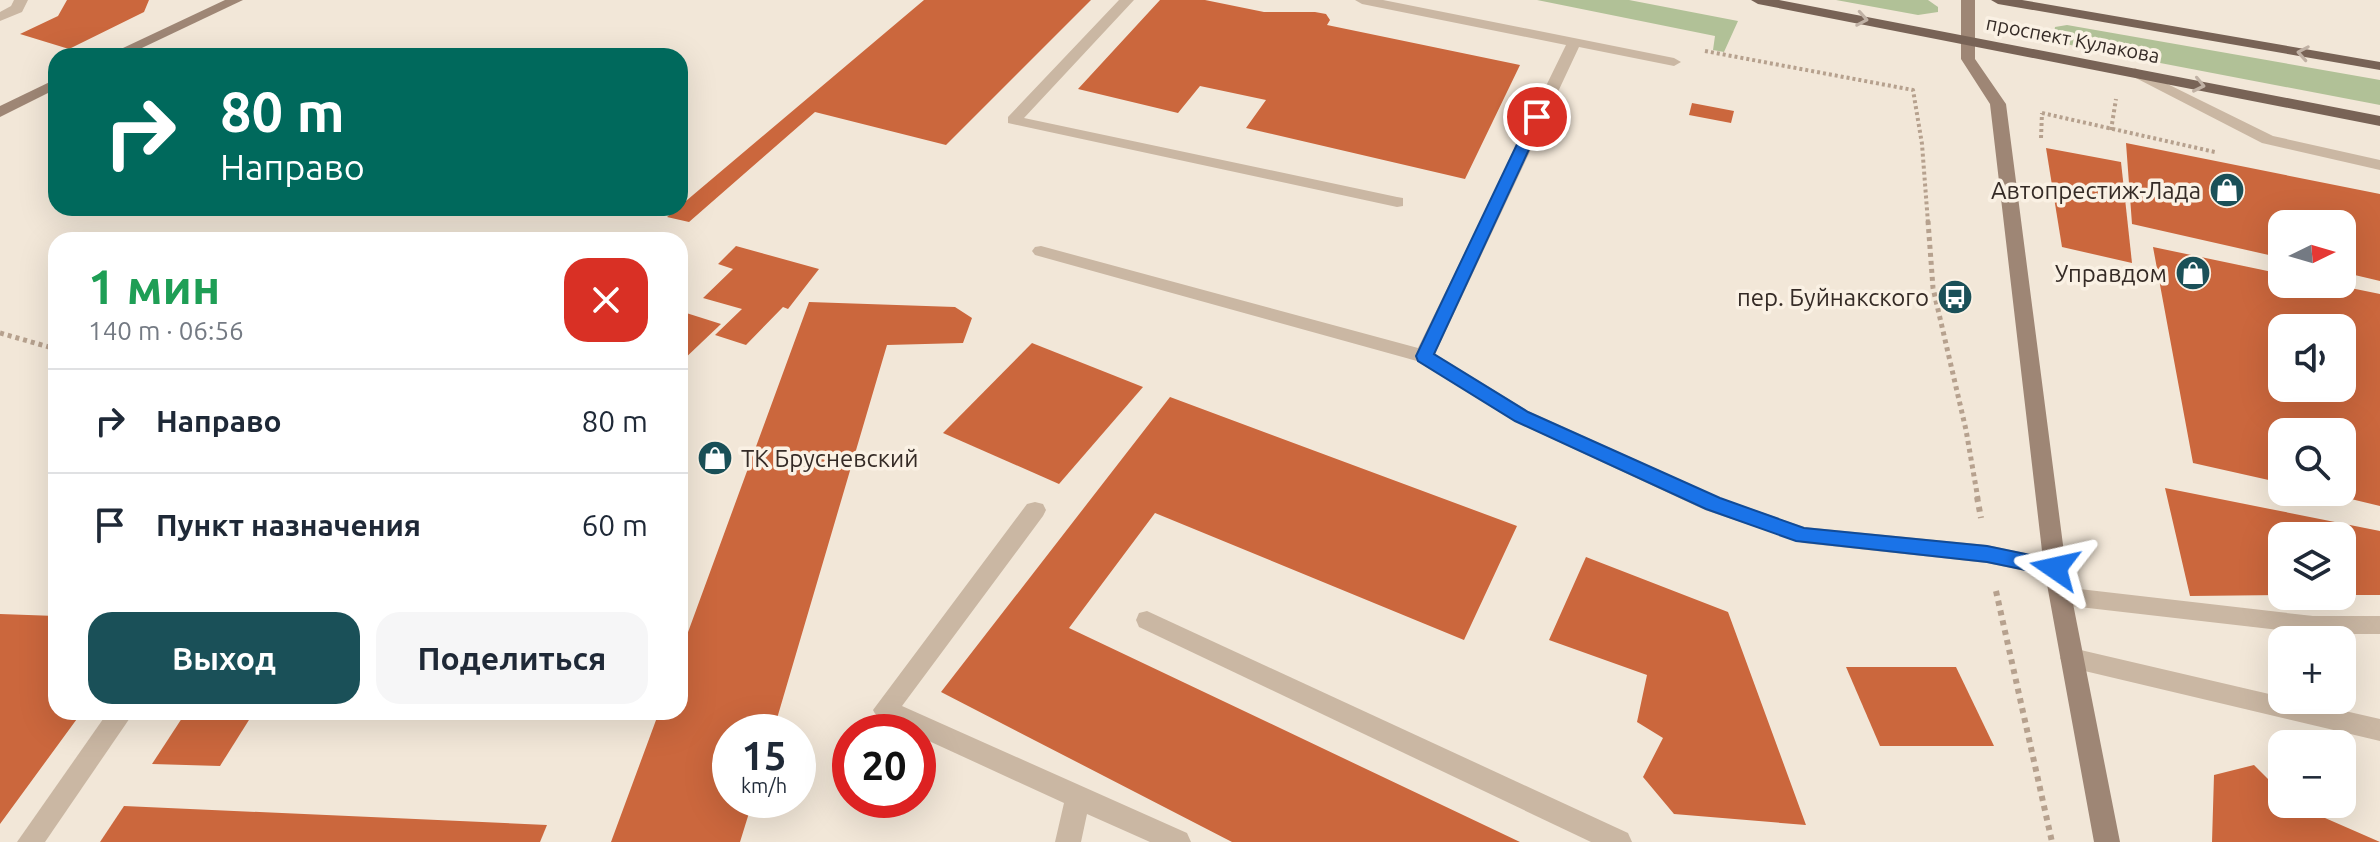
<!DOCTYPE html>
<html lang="ru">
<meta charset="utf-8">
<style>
:root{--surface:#fff;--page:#f6f6f7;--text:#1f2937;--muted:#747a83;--line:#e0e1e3;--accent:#1a5058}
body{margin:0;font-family:Ubuntu,sans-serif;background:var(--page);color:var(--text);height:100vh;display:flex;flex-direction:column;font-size:30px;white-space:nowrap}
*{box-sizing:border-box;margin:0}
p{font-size:26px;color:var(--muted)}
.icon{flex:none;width:44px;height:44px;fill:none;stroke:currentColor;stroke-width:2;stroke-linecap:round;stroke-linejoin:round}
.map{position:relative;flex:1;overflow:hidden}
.drawer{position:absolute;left:48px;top:232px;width:640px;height:488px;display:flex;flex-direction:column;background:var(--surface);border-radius:24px;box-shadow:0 8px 32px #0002}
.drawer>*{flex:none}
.guide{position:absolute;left:48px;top:48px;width:640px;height:168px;border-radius:24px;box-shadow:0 8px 32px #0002;background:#00695c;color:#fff;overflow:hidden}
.needle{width:52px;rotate:85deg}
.controls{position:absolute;left:2268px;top:210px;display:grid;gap:16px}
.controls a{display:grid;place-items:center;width:88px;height:88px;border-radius:16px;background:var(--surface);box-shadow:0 8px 32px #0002;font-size:40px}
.speed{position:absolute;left:712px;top:714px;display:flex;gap:16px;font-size:40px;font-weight:700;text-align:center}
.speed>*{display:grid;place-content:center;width:104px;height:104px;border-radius:50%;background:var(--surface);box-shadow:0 8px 32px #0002;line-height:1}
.speed small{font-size:20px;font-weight:400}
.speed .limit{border:12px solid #d22;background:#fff;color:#111}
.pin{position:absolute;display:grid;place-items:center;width:68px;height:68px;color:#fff;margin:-34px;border:4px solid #fff;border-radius:50%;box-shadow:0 2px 8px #0007}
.me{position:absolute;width:88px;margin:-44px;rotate:281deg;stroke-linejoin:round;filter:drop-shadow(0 0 6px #0008)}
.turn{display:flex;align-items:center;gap:28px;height:168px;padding:0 40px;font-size:36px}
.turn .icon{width:104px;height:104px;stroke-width:2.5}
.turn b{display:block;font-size:56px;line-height:68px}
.round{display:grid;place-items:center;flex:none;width:84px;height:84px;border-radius:24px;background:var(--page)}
.head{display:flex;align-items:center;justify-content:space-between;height:136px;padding:0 40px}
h1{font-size:48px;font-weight:700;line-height:60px;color:#1e9e55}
.primary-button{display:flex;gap:16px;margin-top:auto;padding:16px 40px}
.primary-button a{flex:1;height:92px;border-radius:24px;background:var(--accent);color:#fff;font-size:32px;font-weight:700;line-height:92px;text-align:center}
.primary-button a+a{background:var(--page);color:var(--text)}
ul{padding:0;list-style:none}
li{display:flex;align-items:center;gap:24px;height:104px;padding:0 40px;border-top:2px solid var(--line)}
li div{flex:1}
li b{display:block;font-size:30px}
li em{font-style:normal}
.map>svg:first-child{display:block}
.green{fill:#b1c197}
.building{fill:#cb673d;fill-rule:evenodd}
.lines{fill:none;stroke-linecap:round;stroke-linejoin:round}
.path-far2{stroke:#b6a18e;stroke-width:4;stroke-dasharray:3 3;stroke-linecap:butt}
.path-far1{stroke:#b6a18e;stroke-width:5;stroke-dasharray:4 4;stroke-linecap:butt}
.path{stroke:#b6a18e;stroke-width:6;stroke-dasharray:5 5;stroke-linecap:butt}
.lane{fill:#cab7a3;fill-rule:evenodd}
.secondary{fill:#9e8675;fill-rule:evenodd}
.primary{fill:#786356;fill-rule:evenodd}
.oneway{stroke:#c0b1a4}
.route{fill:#1a73e8;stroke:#114b97;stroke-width:2}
.labels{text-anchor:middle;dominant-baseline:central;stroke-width:7;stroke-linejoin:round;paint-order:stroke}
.far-street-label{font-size:20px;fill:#352b26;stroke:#faf1e4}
.poi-label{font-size:24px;fill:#352b26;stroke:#faf1e4;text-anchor:end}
</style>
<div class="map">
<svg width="2380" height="842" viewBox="0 0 2380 842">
<rect width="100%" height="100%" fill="#f2e7d8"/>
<g class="green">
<path d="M1537,0H1629L1738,21L1724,52L1713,50L1715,36Z"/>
<path d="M1836,0H1928L1938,7V12L1918,15Z"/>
<path d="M2067,25L2380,80V105L2082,48L2067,44L2054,36L2055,27Z"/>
</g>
<g class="building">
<path d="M67,0H149L144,12L69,49L20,34L58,16Z"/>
<path d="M924,0H1091L946,145L815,112L689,222L667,217Z"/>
<path d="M1160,0H1205L1264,12H1315L1326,14L1330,20L1327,25L1520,65L1465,179L1246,128L1266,100L1200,86L1178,113L1078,89Z"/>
<path d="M1692,103L1734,111L1731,123L1689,115Z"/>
<path d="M2126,143L2380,194V281L2342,272V224H2282V258L2132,224Z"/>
<path d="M2046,148L2121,162L2132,263L2062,247Z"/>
<path d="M736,246L819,269L788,309L783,307L746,345L715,335L742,309L703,298L733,269L718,264Z"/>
<path d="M2153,247L2282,274V284H2331L2380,294V506L2326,493L2342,492V432H2282V483L2193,463ZM2282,328H2342V388H2282Z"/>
<path d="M809,302L955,307L972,318L963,343L887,345L773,732H730V800H753L740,842H611L659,712H680V654Z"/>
<path d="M680,311L721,324L680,363Z"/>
<path d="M1032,343L1143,387L1059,484L943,433Z"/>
<path d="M1170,397L1517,526L1464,640L1155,513L1069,628L1520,842H1232L941,692Z"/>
<path d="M2165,488L2380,531V595H2342V536H2282V595L2190,596Z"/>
<path d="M1586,557L1728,612L1806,825L1674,814L1643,777L1663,738L1637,722L1647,675L1549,640Z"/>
<path d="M0,614L56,616V712H82L0,824Z"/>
<path d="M1846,667H1956L1994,746H1880Z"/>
<path d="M186,712H254L220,766L152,764Z"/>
<path d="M2254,765L2282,793V804H2293L2380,842H2212L2214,775Z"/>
<path d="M124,806L547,825L540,842H100Z"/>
</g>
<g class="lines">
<g class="path-far2">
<path d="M1705,51L1913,90L1922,144L1928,223"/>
<path d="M2042,113L2215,152"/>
<path d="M2111,130L2116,99"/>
<path d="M2041,138L2042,113"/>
</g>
<g class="path-far1">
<path d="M1928,221L1933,288L1966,430L1978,499"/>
<path d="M0,333L56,349"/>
</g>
<g class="path">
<path d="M1977,497L1981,518"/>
<path d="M1996,591L2052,842"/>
</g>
<g class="lane">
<path d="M14,0H28L22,12L0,21V12L11,6Z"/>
<path d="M1119,0H1134L1024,118L1397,197L1403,198V206L1397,207L1008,123V117Z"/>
<path d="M1355,0H1383L1674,58L1681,62L1674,66L1579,47L1435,354L1528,411L1721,498L1804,527L1987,545L2055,559L2063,562L2066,568L2063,574L2055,577L1987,563L1803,543L1705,510L1514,421L1417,361L1035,255L1032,251L1035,247L1041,246L1418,348L1566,45L1362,4Z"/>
<path d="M2135,68L2273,136L2380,160V170L2262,143L2130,75L2128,72Z"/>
<path d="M1035,502L1043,504L1046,510L1043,516L902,706L1187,833L1191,842H1150L1087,814L1081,842H1055L1064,803L918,736V732C904,732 879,723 873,710L1027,504Z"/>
<path d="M2062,587L2313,616H2380V634H2313L2062,605L2054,602L2051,596L2054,590Z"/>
<path d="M1147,611L1628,833L1632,842H1591L1139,627L1136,620L1139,613Z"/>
<path d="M2072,648L2282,697V700H2297L2380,719V741L2072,668L2064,665L2060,658L2064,651Z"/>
<path d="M108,712H134L45,842H17Z"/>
</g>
<g class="secondary">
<path d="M225,0H243L125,56H106Z"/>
<path d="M1961,0H1975V59L2006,104L2066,568L2120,842H2094L2044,568L1990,104L1961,59Z"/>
<path d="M56,79V89L0,117V106Z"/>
</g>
<g class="primary">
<path d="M1751,0H1779L2380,116V126L1758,4Z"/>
<path d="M1991,0H2022L2380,62V70L1998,4Z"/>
</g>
</g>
<defs><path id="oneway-chevron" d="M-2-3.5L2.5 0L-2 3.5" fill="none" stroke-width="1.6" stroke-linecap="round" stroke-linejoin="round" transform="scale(2)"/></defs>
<g class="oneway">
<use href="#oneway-chevron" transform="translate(1862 19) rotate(10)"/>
<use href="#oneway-chevron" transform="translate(2303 53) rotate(-170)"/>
<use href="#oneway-chevron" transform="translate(2199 85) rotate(12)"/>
</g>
<path class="route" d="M1537,113L1544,117L1434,354L1528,412L1720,498L1804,528L1987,546L2055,560L2065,568L2062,573L2055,576L1987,562L1796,541L1706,509L1515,421L1418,361L1416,356L1530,117Z"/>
<defs>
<symbol id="shop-disc" viewBox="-11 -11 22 22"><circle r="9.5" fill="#1a5058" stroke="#faf1e4"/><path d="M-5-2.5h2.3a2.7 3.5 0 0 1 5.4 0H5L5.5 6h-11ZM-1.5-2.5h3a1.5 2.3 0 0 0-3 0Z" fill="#fff"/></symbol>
<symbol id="bus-disc" viewBox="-11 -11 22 22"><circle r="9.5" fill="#1a5058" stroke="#faf1e4"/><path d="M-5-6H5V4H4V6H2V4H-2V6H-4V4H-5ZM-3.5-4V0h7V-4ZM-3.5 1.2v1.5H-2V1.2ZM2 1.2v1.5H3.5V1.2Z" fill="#fff"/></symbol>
</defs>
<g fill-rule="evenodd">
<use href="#shop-disc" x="2207" y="170" width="40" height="40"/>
<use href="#shop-disc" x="2173" y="253" width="40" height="40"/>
<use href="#bus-disc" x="1935" y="277" width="40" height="40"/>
<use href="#shop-disc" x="695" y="438" width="40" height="40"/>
</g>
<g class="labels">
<g class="far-street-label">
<text transform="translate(2073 39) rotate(11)">проспект Кулакова</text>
</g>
<g class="poi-label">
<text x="2201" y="190">Автопрестиж-Лада</text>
<text x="2167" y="273">Управдом</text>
<text x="1929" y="297">пер. Буйнакского</text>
<text x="741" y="458" text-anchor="start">ТК Брусневский</text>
</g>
</g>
</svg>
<div class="controls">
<a><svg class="needle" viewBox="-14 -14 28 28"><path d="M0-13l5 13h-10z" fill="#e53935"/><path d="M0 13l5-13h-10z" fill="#747a83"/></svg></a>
<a><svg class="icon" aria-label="sound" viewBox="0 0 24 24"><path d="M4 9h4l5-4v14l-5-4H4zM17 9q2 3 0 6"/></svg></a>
<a><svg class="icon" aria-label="search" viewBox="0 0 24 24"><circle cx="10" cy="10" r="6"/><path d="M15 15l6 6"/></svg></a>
<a><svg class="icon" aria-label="layers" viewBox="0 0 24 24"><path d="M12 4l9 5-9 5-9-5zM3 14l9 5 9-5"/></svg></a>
<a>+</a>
<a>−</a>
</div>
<div class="speed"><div>15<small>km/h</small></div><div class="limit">20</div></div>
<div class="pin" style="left:1537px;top:117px;background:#d93025"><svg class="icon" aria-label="arrive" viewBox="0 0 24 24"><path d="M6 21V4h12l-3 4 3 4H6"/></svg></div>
<svg class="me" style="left:2055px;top:568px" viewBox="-20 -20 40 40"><path d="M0-17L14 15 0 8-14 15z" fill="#1a73e8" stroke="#fff" stroke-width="4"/></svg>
<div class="guide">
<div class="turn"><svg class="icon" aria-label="right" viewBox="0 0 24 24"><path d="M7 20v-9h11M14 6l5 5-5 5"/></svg><div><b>80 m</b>Направо</div></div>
</div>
<section class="drawer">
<div class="head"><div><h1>1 мин</h1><p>140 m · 06:56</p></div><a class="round" style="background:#d93025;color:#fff"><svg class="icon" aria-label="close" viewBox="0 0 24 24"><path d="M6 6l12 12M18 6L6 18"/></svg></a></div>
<ul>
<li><svg class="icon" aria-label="right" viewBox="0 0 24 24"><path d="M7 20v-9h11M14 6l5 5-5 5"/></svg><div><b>Направо</b></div><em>80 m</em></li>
<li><svg class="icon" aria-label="arrive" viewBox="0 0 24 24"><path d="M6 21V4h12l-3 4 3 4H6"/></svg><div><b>Пункт назначения</b></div><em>60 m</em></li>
</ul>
<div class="primary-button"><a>Выход</a><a>Поделиться</a></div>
</section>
</div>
